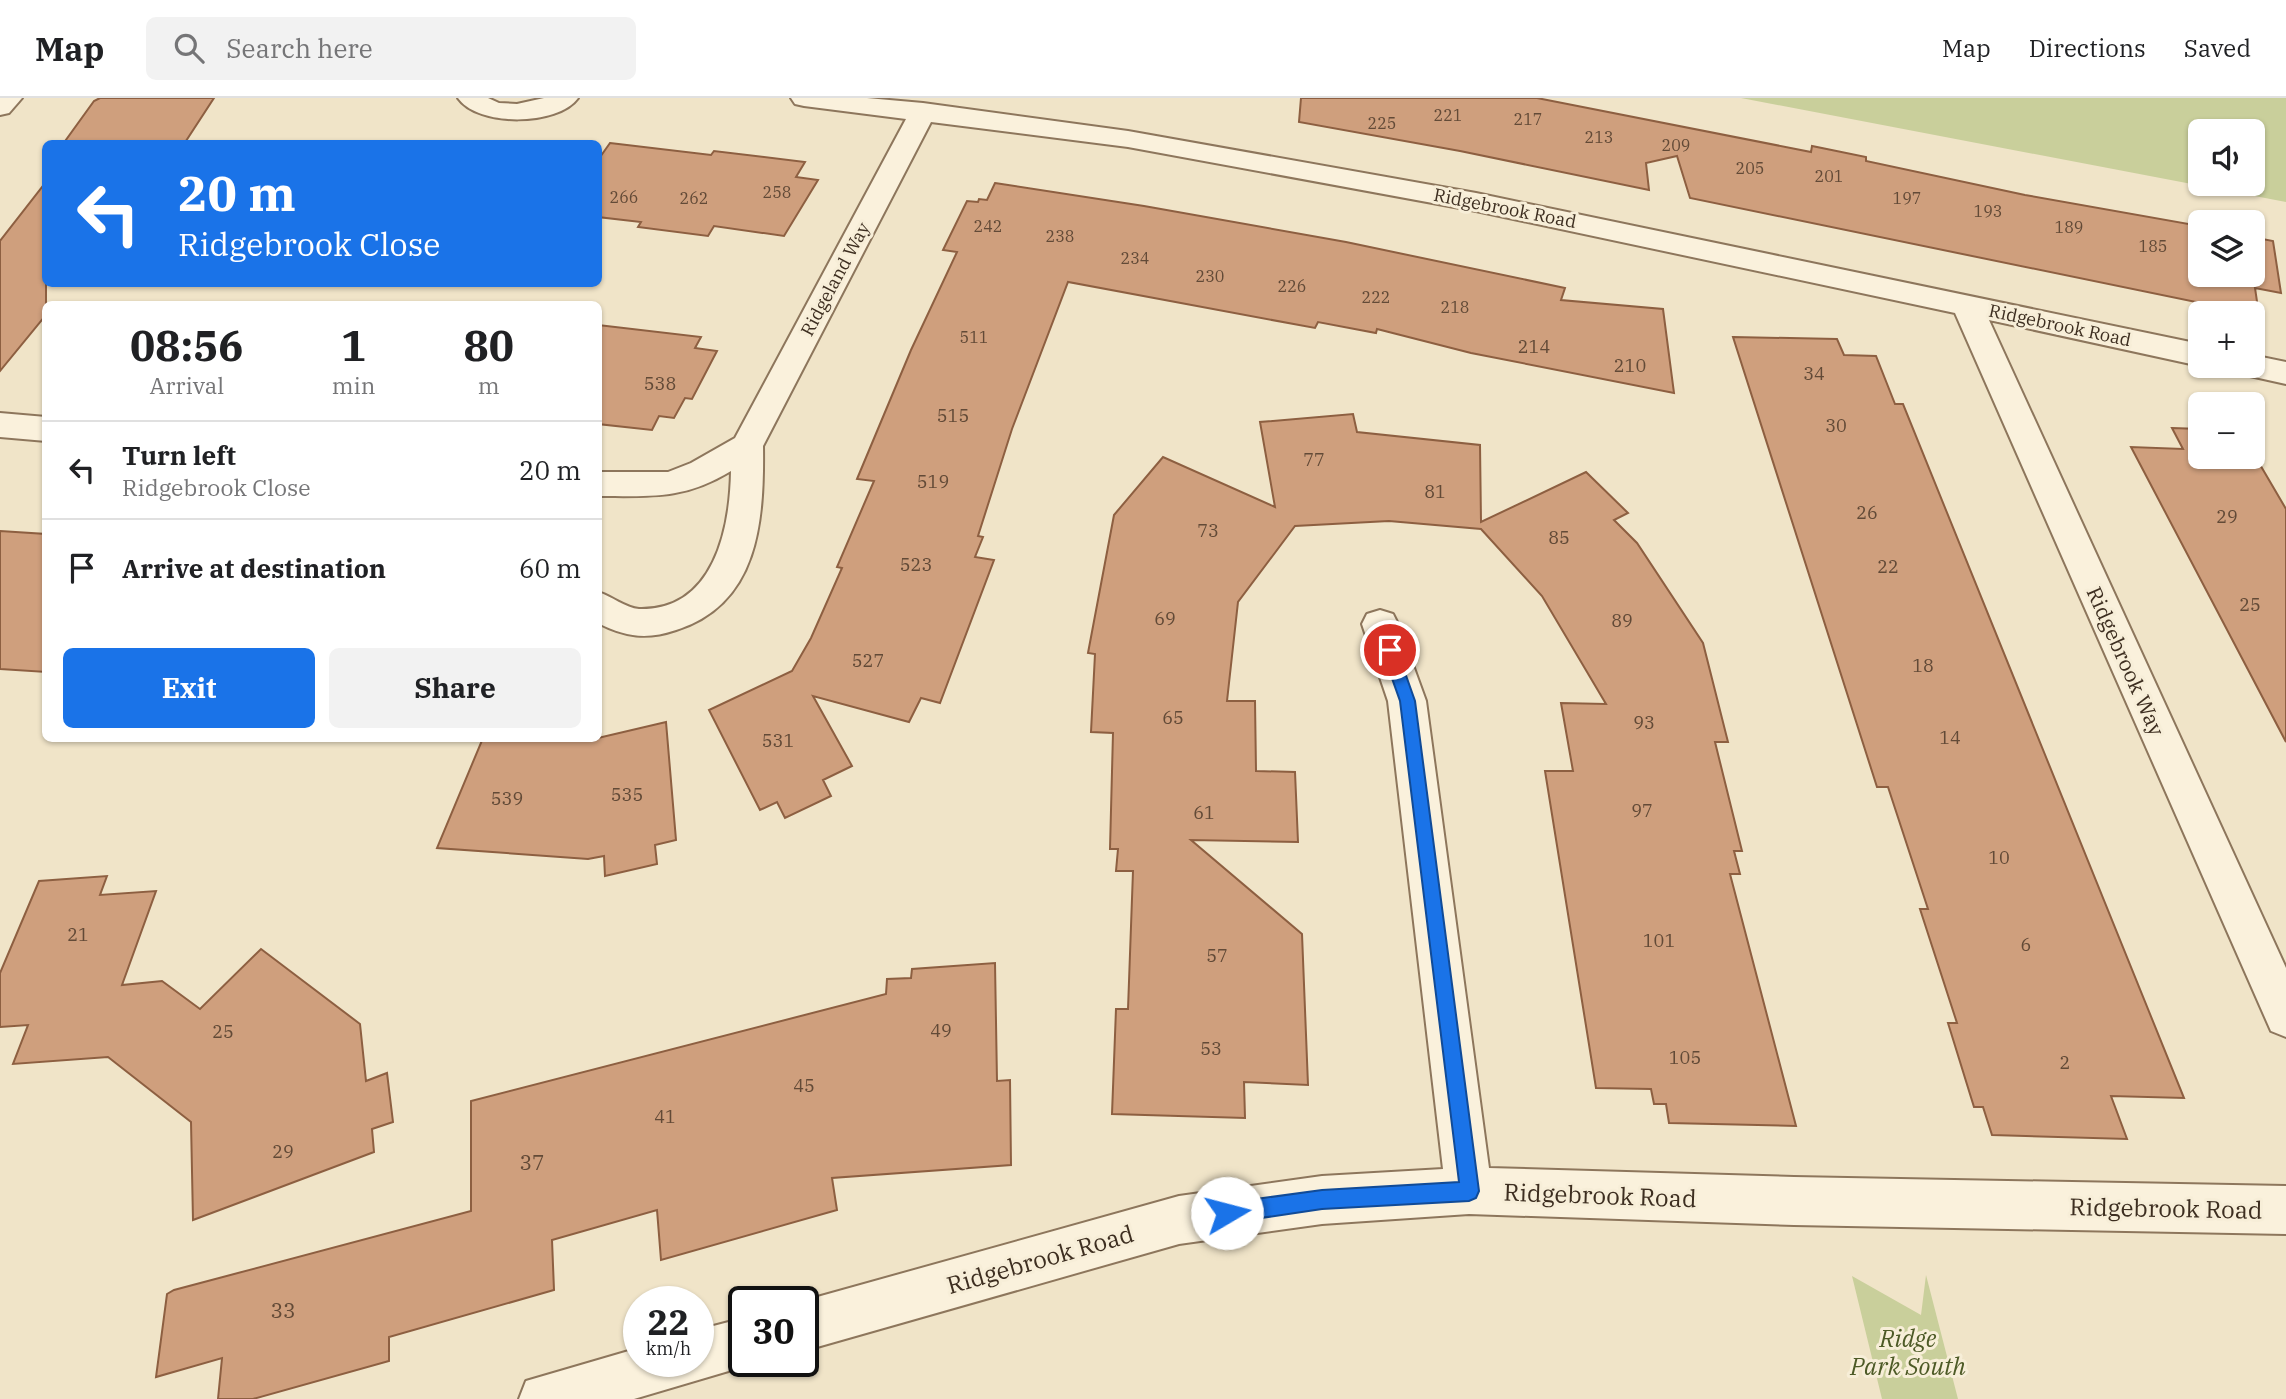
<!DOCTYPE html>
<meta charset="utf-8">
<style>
:root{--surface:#fff;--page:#f2f2f2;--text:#202124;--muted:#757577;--line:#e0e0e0;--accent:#1a73e8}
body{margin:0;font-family:"IBM Plex Serif",serif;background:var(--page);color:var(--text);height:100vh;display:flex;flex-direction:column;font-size:26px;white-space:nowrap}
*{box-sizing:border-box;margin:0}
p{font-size:23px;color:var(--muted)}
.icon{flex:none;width:38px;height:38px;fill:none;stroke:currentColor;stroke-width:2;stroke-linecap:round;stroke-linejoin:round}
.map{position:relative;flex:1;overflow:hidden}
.details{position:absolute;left:42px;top:203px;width:560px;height:441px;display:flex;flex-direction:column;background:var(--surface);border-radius:10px;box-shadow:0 2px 5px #0004}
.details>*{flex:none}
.hud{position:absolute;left:42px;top:42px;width:560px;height:147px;border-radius:10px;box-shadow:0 2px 5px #0004;background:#1a73e8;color:#fff;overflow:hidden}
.controls{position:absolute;left:2188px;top:21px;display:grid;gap:14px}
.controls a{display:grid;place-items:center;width:77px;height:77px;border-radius:10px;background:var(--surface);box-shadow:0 2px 5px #0004;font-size:35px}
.speed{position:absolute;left:623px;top:1188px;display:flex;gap:14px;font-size:35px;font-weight:700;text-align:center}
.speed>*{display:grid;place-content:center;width:91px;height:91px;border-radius:50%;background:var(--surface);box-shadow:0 2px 5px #0004;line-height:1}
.speed small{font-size:18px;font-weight:400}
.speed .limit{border:4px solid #111;border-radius:10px;background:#fff;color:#111}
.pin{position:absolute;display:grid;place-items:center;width:60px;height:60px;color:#fff;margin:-30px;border:4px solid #fff;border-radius:50%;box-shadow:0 2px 7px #0007}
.me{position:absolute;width:77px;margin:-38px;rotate:82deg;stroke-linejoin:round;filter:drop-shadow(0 0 5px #0008)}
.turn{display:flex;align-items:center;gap:24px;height:147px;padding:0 21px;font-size:32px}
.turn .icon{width:91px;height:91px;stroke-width:2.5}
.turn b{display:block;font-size:49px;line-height:60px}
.eta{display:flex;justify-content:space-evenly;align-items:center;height:119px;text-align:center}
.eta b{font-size:42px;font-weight:700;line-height:49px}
.action{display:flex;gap:14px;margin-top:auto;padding:14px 21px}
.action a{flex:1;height:80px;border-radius:10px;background:var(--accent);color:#fff;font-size:28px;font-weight:700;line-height:80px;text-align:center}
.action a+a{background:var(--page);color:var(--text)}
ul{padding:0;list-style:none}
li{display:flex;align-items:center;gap:21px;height:98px;padding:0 21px;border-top:2px solid var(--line)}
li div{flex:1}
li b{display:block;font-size:26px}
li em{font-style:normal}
header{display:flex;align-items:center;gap:42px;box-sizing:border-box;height:98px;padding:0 35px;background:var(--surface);border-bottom:2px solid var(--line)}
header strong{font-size:33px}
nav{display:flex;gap:38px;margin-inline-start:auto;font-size:24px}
.search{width:490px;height:63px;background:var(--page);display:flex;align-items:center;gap:18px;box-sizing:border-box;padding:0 24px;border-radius:10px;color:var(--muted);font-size:26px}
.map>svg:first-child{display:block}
.green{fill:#c9cf9b;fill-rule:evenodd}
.building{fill:#cf9f7d;stroke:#8d5f41;stroke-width:2}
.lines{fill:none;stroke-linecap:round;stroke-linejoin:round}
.street-casing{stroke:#8d765c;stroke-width:4}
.street{fill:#faf1dc;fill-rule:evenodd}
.route{fill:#1a73e8;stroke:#114b97;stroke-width:2}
.labels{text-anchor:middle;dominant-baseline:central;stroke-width:6;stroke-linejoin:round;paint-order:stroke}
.far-number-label{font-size:16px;fill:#624a37}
.far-street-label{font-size:18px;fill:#3d2e20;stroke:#f7eed8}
.number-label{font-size:18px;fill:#624a37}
.street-label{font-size:21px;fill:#3d2e20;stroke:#f7eed8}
.near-number-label{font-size:21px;fill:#624a37}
.near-street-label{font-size:24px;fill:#3d2e20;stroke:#f7eed8}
.near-park-label{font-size:24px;font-style:italic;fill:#4d5a26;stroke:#f7eed8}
</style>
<header>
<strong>Map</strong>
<div class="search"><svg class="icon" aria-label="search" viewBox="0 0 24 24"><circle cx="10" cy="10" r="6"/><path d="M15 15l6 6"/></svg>Search here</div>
<nav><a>Map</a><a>Directions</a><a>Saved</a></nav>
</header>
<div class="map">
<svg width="2286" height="1301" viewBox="0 0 2286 1301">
<rect width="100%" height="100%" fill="#f0e4c8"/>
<g class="green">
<path d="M1741,0H2286V104ZM2200,33H2252V86H2200Z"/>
<path d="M1926,1177L1958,1301H1882L1852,1178L1921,1217Z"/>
</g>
<g class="building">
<path d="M100,0H214L184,46H63L94,3Z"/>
<path d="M1301,0H1537L1811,54L1812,48L1866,59V63L2025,97L2200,128V177H2252V139L2273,143L2281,195L2255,190L2259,217L1690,100L1677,58L1646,65L1649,92L1460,53L1299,24Z"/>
<path d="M610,45L711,57L714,53L805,64L796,79L818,82L784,138L714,128L708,138L638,129L641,124L598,119V62Z"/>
<path d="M46,84V217L0,273V143Z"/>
<path d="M995,85L1144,108L1346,144L1565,190L1561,202L1663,211L1674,295L1471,255L1377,231L1376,235L1318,224L1315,230L1068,184L1012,331L978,438L983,439L975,459L994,462L940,605L921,600L909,624L813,598L852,668L823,682L831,698L785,720L777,704L760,712L709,612L792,573L811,540L842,470L837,469L874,383L857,381L911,252L957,154L943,152L967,103L978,104L979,101L987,102Z"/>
<path d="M598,227L701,239L695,250L717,253L692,301L685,300L674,320L659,318L652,332L598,326Z"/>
<path d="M1733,239L1837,241L1844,257L1876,258L1895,306H1903L2184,1000L2111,998L2127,1041L1992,1037L1983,1009H1974L1948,925H1957L1920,811H1928L1888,689H1877Z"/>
<path d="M1353,316L1357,334L1480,347L1481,424L1586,374L1628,415L1614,422L1637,445L1703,545L1728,644H1715L1742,753H1734L1740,776H1730L1796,1028L1669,1025L1666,1006H1654L1651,991L1596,990L1545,673H1573L1561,605L1606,606L1542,498L1481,431L1389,423L1295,428L1238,504L1227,603H1255L1256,673L1295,674L1298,744L1191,742L1302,836L1308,987L1244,984L1245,1020L1112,1016L1116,911H1128L1133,773H1116L1118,751H1110L1113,635L1091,634L1095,556L1088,555L1114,417L1163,359L1275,409L1260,324Z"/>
<path d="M2172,330L2200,331V359H2252V353L2286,411V644L2131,349L2183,351Z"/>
<path d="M0,433L46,436V574L0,571Z"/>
<path d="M666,624L676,742L655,747L657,766L605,778L604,758L588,761L437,750L483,640H598Z"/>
<path d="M107,778L100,797L156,793L122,887L162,883L200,911L261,851L360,926L366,983L387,975L393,1024L372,1031L374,1054L193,1122L191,1024L108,959L13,966L28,927L0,929V875L39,783Z"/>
<path d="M995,865L997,983L1010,982L1011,1067L832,1080L837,1112L661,1162L657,1112L552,1142L554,1192L389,1239V1263L253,1301H218L222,1260L156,1279L167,1196L174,1192L471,1113V1003L886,896L887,881L911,880L912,871Z"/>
</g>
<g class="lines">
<defs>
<g id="street">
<path d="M0,0H22L9,15L0,17Z"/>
<path d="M458,0H488L499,5L517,6L544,0H578C558,28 478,29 458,0Z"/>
<path d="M791,0H867L923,5L1128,33L1476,95L2200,246V268L1989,222L2286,870V939L2271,933L1955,215L1476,113L1128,49L931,24L763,348C764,422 759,506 676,532C647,542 625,539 598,525V494C611,498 626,510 639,511C714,513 730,431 731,373C683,402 652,398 598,398V374H668L691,365L735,340L906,21L804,8L795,6Z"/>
<path d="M2252,257L2286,264V286L2241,276L2237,268H2252Z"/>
<path d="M0,315L46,319V343L0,339Z"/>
<path d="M1380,512L1393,516L1398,526L1426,603L1489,1070L1794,1079L2286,1088V1136L1794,1127L1469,1116L1322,1126L1179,1146L803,1253V1203L1179,1098L1322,1078L1443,1071L1388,603L1362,526L1367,516Z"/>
<path d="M744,1220V1264H759L634,1301H519L526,1283L639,1250V1264H698V1232Z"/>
</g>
</defs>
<use href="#street" class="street-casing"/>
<use href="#street" class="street"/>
</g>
<path class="route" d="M1390,546L1397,552L1415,603L1479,1093L1476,1100L1469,1103L1322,1111L1227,1125L1220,1122L1217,1115L1220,1108L1227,1105L1322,1092L1459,1084L1400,603L1382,552Z"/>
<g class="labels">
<g class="far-number-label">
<text x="1448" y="17">221</text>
<text x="1528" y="21">217</text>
<text x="1382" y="25">225</text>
<text x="1599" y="39">213</text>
<text x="1676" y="47">209</text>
<text x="1750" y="70">205</text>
<text x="1829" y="78">201</text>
<text x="777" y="94">258</text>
<text x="624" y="99">266</text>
<text x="694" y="100">262</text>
<text x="1907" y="100">197</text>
<text x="1988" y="113">193</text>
<text x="988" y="128">242</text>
<text x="2069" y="129">189</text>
<text x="1060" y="138">238</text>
<text x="2153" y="148">185</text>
<text x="1135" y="160">234</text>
<text x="1210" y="178">230</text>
<text x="1292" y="188">226</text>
<text x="1376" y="199">222</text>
<text x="1455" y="209">218</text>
<text x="974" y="239">511</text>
</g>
<g class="far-street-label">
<text transform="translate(1505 110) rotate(11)">Ridgebrook Road</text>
<text transform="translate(835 181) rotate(-62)">Ridgeland Way</text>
<text transform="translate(2060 227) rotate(12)">Ridgebrook Road</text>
</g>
<g class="number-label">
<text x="1534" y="248">214</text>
<text x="1630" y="267">210</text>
<text x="1814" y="275">34</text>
<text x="660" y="285">538</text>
<text x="953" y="317">515</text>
<text x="1836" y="327">30</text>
<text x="1314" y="361">77</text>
<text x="933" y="383">519</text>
<text x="1435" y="393">81</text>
<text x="1867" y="414">26</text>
<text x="2227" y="418">29</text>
<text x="1208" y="432">73</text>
<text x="1559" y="439">85</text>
<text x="916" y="466">523</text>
<text x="1888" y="468">22</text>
<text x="2250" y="506">25</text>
<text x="1165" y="520">69</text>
<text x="1622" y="522">89</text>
<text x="868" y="562">527</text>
<text x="1923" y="567">18</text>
<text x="1173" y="619">65</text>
<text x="1644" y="624">93</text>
<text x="1950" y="639">14</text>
<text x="778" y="642">531</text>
<text x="627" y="696">535</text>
<text x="507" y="700">539</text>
<text x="1642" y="712">97</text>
<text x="1204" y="714">61</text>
<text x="1999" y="759">10</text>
<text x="78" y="836">21</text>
<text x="1659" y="842">101</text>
<text x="2026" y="846">6</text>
<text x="1217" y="857">57</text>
<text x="941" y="932">49</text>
<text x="223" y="933">25</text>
<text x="1211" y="950">53</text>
<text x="1685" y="959">105</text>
<text x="2065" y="964">2</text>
<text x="804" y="987">45</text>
<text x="665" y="1018">41</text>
<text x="283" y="1053">29</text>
</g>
<g class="street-label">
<text transform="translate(2126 563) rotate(66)">Ridgebrook Way</text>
</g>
<g class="near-number-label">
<text x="532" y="1064">37</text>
<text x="283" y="1212">33</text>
</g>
<g class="near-street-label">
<text transform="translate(1600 1097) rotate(2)">Ridgebrook Road</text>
<text transform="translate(2166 1110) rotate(1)">Ridgebrook Road</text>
<text transform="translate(1040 1161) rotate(-16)">Ridgebrook Road</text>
</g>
<g class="near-park-label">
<text x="1908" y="1240">Ridge<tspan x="1908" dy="28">Park South</tspan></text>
</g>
</g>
</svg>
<div class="controls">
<a><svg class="icon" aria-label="sound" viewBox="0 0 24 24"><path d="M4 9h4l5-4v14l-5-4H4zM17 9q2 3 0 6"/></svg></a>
<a><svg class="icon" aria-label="layers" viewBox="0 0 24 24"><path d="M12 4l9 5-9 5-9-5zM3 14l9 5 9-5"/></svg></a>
<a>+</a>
<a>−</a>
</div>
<div class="speed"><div>22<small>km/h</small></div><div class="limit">30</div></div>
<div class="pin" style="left:1390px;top:552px;background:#d93025"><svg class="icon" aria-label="arrive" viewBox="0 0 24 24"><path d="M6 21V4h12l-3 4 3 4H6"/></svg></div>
<svg class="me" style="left:1227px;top:1115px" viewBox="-20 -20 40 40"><circle r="19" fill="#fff"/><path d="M0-13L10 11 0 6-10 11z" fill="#1a73e8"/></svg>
<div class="hud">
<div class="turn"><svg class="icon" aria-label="left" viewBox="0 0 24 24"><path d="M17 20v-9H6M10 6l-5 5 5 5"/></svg><div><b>20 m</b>Ridgebrook Close</div></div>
</div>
<section class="details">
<div class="eta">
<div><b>08:56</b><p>Arrival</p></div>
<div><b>1</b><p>min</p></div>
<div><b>80</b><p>m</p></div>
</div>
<ul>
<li><svg class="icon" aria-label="left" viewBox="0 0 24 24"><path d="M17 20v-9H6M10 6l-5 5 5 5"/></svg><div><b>Turn left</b><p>Ridgebrook Close</p></div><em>20 m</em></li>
<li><svg class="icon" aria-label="arrive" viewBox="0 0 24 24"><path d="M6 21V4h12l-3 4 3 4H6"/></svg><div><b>Arrive at destination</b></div><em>60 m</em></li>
</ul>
<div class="action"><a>Exit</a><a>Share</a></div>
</section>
</div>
